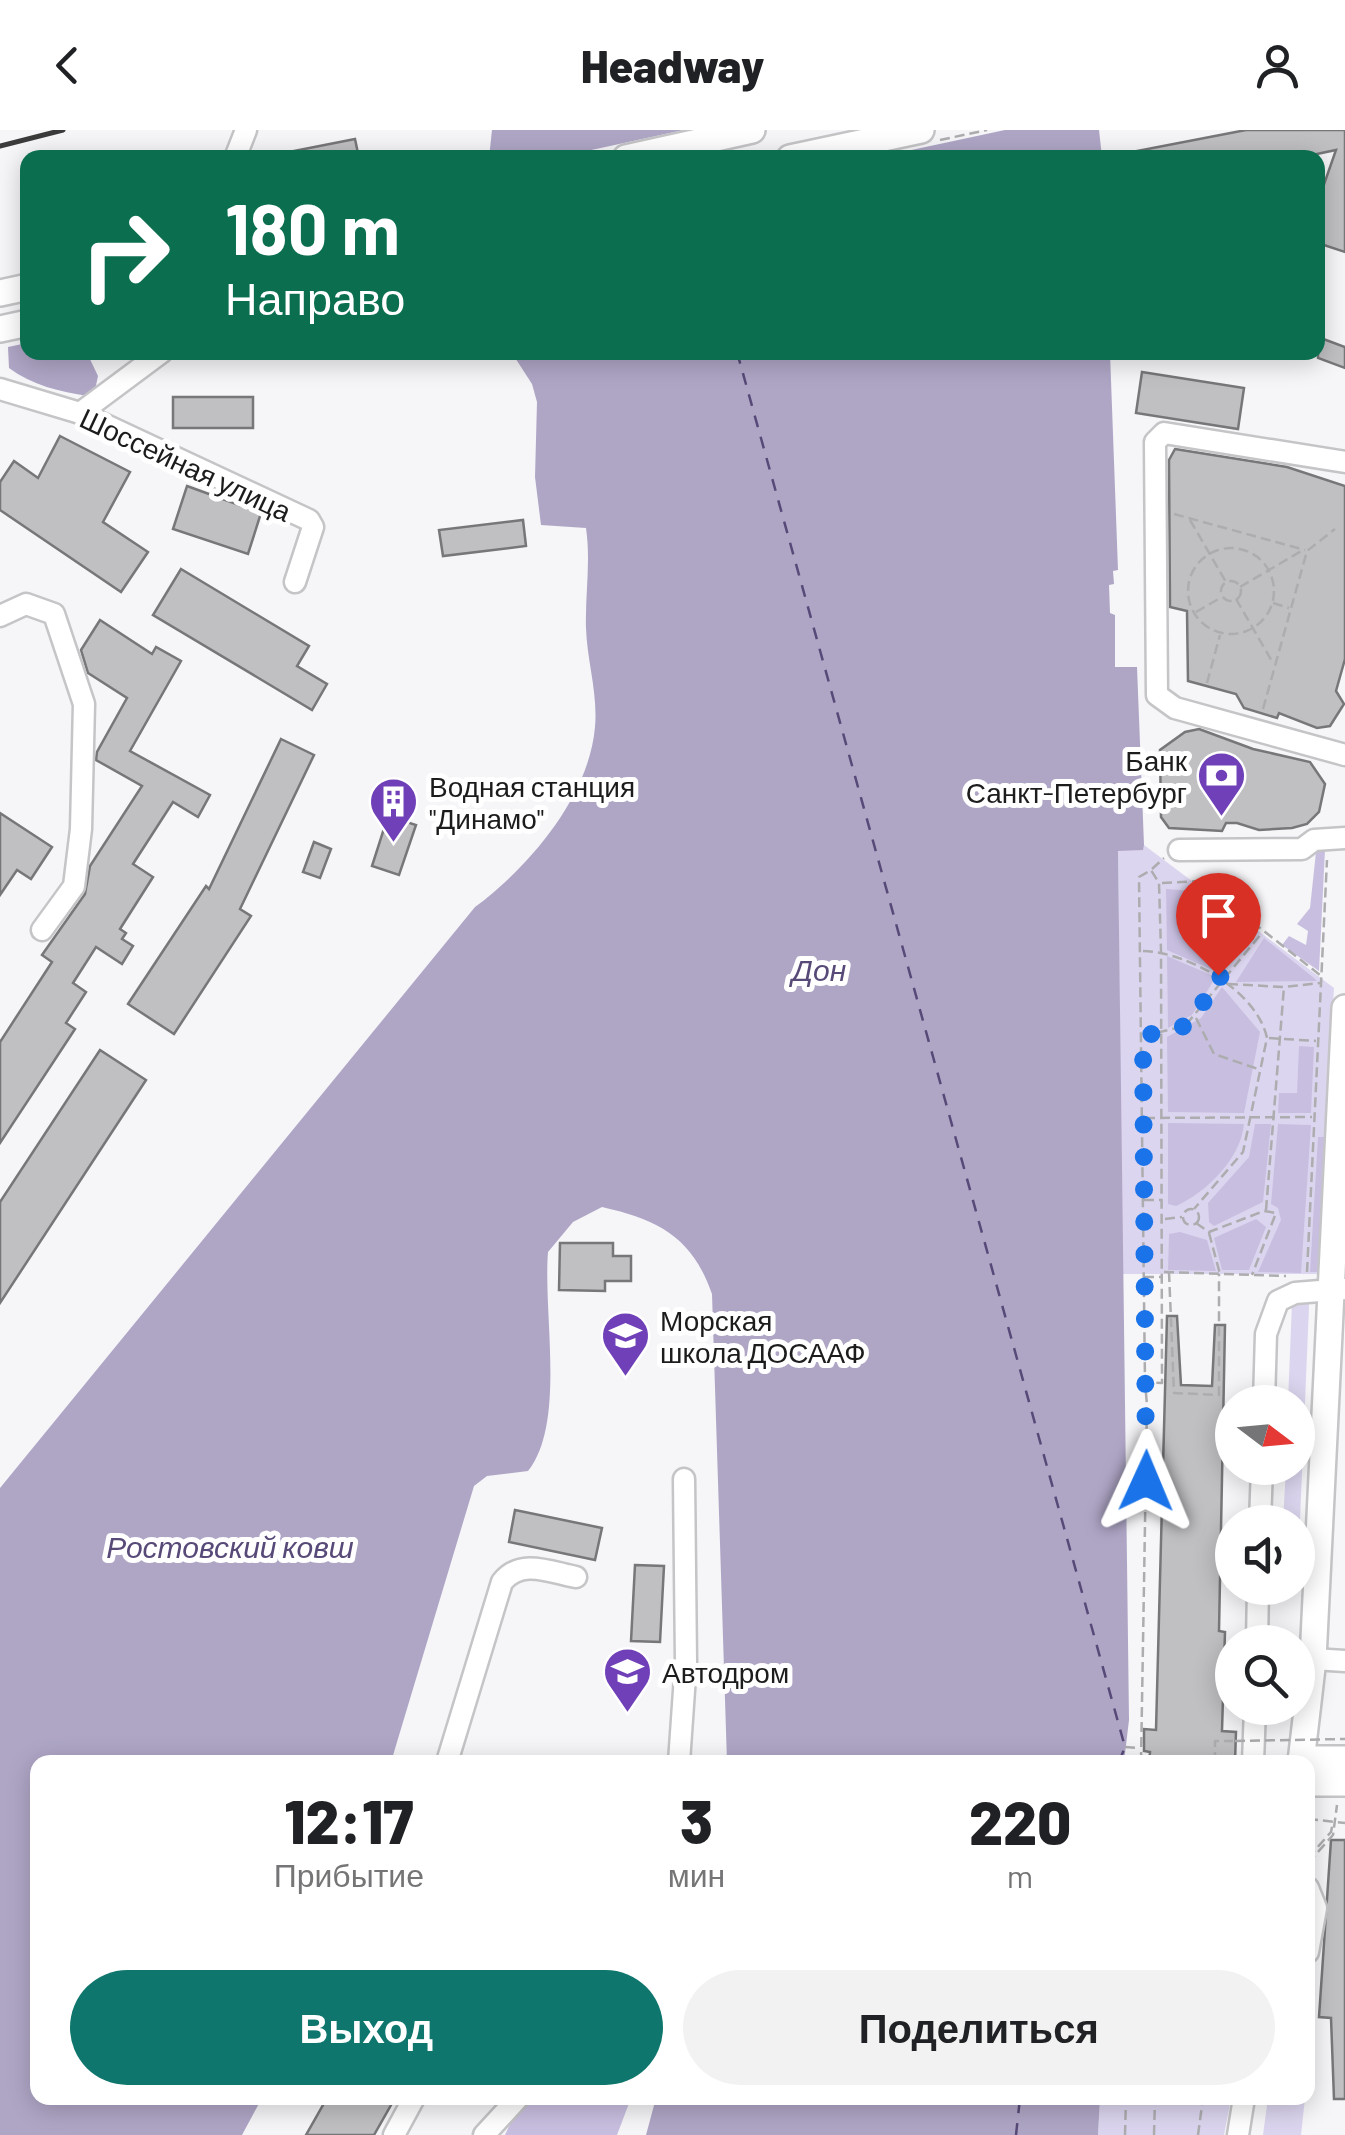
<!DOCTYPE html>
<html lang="ru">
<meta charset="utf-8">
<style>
:root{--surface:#fff;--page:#f2f2f2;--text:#202124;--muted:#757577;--accent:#0f766e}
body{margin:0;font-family:Barlow,sans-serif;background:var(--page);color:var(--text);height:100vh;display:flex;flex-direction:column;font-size:38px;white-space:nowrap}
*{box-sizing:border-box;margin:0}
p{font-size:32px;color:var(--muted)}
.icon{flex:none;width:55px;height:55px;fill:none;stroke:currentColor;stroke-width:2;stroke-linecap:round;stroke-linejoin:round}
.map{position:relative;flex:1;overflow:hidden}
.sheet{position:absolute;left:30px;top:1625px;width:1285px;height:350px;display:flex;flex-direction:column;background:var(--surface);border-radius:20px;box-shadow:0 5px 25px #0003}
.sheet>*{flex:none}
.top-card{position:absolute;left:20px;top:20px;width:1305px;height:210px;border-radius:20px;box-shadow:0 5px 25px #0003;background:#0b6e4f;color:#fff;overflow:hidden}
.needle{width:65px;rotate:106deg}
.buttons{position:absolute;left:1215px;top:1255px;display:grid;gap:20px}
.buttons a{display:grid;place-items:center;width:100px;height:100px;border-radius:50%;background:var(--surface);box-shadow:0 5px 25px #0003;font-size:50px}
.pin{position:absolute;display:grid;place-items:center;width:85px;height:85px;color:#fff;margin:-102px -42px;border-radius:50% 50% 50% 0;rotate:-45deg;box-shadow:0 0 10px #0007}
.pin .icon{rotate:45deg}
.me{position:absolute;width:110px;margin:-55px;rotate:1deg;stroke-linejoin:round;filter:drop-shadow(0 0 8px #0008)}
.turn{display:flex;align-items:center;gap:35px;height:210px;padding:0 40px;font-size:45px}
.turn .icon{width:130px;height:130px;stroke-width:2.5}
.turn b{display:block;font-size:70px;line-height:85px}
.eta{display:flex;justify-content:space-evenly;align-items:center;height:170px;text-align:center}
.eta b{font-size:60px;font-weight:800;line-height:70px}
.button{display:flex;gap:20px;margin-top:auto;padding:20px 40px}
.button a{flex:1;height:115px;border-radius:60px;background:var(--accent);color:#fff;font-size:40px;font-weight:800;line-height:115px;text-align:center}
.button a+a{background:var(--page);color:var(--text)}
header{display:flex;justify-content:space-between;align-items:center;height:130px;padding:0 40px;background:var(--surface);font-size:45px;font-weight:800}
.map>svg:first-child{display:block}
.green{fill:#dcd5ef}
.forest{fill:#c8bfe0}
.water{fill:#afa6c6}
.pier{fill:#f6f5f8}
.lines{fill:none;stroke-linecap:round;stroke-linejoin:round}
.ferry{stroke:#584a78;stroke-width:2.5;stroke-dasharray:12 10;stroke-linecap:butt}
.building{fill:#c0bfc2;stroke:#777679;stroke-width:2.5}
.minor-casing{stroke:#c5c4c7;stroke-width:25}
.major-casing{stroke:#c5c4c7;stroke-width:30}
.path{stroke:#adacae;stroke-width:2.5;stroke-dasharray:10 5;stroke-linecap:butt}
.minor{stroke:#fff;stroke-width:20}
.major{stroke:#fff;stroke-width:25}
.rail{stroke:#3b3b3c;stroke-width:5}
.path-bridge{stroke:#adacae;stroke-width:2.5;stroke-dasharray:10 5;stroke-linecap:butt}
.route{stroke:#1a73e8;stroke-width:18;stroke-dasharray:0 32.4}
.labels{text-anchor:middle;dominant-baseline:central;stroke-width:10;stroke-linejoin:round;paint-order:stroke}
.street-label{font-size:28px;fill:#1c1c1d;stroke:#fff}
.poi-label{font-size:28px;fill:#1c1c1d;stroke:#fff;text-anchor:start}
.water-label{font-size:30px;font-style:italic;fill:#584a78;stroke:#fff}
</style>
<header><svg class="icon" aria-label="back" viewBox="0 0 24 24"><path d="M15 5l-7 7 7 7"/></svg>Headway<svg class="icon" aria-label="person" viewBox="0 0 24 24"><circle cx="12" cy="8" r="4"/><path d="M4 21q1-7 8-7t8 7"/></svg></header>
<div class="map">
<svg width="1345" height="2005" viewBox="0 0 1345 2005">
<rect width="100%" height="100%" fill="#f6f5f8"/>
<g class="green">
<path d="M1144,715L1334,858L1317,1144H1122L1118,720H1142Z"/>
<path d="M1308,1169L1309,1177L1298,1437V1392H1283L1286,1338H1298V1272H1288L1292,1173Z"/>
<path d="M1100,1968H1231L1224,2005H1098Z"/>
<path d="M1268,1968H1305L1301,2005H1263Z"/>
</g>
<g class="forest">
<path d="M1325,720L1319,841L1282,815L1289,806L1306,815L1308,801L1297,794L1310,778L1316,722Z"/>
<path d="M1166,759L1208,762L1257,802L1238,825L1222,831L1217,842L1167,820Z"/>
<path d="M1264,808L1314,848L1317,851L1236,852Z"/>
<path d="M1167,826L1216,847L1192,885L1168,898Z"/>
<path d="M1222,857L1260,902L1244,983L1168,982L1167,907L1201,888Z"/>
<path d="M1299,916L1314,917L1311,983H1278L1279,963H1297Z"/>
<path d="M1168,993L1244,994C1241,1028 1207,1062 1176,1076L1168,1074Z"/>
<path d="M1255,994H1271L1263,1072L1214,1096L1209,1092L1208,1073L1249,1027Z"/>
<path d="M1278,994L1311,995L1301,1143L1258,1142L1281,1090L1278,1078L1271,1074Z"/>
<path d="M1318,1007H1326L1319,1142H1310Z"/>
<path d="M1256,1089L1266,1097L1249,1140H1222L1214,1108Z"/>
<path d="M1180,1102L1207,1110L1216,1141L1168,1140L1169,1104Z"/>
<path d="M522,1968H631L617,2005H505Z"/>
</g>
<g class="water">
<path d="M492,0H1099L1102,27L489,28Z"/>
<path d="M27,213L28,222L87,223L98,246L95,260L88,266C60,262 32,255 9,238L8,217Z"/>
<path d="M512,223H1110L1118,440L1113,441L1114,454L1109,455L1110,483L1115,485V537H1137L1144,715L1143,720L1118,721L1129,1590L1124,1632H727L712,1164C692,1107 659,1090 602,1077L573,1092L548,1122C543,1185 566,1293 528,1341L487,1346L474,1356L391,1632H38V1968H262L242,2005H0V1358L475,777C529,737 589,667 595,597C598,563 587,531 586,498C585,464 591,432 586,398L541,395L535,347L537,272L532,254Z"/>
<path d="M656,1968H1100L1098,2005H646Z"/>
</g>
<path class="pier" d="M684,0H1005L874,28L559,27Z"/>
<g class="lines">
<g class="ferry">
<path d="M737,222L1125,1617L1119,1632"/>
<path d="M1016,2005L1020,1968"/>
</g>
</g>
<g class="building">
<path d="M1246,0H1345V122L1318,113V61L1321,63L1336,20L1298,28H1137V21Z"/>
<path d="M355,9L359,28H295L294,21Z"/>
<path d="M1318,207L1345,217V238L1318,228Z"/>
<path d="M1142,242L1244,258L1238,299L1136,283Z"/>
<rect x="173" y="267" width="80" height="31"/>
<path d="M60,306L130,342L103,392L148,422L121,462L0,380V352L14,331L38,348Z"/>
<path d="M1175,319L1287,337L1345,356V529L1336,561L1344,574L1330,596L1317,598L1279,583L1277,588L1244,578L1236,564L1188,551L1187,481L1170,477L1169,330Z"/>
<path d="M187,356L261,383L248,424L173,399Z"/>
<path d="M523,390L526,416L443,426L439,400Z"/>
<path d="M181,439L309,516L297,536L327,554L312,580L153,485Z"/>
<path d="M100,490L152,524L156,517L181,531L130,621L210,665L198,687L173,672L133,734L153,747L120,799L126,803L122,809L133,816L122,834L96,817L73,853L86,862L66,893L75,899L0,1013V912L52,832L42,825L85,764L90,736L142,656L96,630L97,622L127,568L88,543L81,520Z"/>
<path d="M1199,599L1253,619L1310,632L1325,654L1319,682L1307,694L1292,698L1259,700L1237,693H1226L1222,701L1169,698L1161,687L1160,620L1185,602Z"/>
<path d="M281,609L314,625L240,779L251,786L174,904L128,874L206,756L209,759Z"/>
<path d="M0,683L52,717L31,749L17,740L0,765Z"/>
<path d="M388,686L416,695L399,745L372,736Z"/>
<path d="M314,712L331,719L320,748L303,742Z"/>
<path d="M100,920L146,950L0,1173V1072Z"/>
<path d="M560,1113H613V1126H631V1151H605V1161L559,1160Z"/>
<path d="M1167,1186H1177L1181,1255L1212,1256L1215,1195H1225L1219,1501L1225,1502L1222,1601L1236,1602L1235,1632H1149L1150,1622L1144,1621V1599L1156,1600Z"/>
<path d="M515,1380L602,1398L595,1430L509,1412Z"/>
<path d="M635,1435L664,1436L660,1512L631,1511Z"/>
<path d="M1331,1710H1345V1969H1334L1331,1888L1319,1887Z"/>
<path d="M327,1968H395L374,2005H306Z"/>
</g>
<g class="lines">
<defs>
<g id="minor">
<path d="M235,28L246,0"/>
<path d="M0,259L80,283L309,390L313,397L295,452"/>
<path d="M80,283L162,222"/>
<path d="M1345,332L1164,303L1155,312L1157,565L1175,578L1345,625"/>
<path d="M0,486L26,474L54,484L84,574L81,699L74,756L42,800"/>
<path d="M1179,720L1302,719L1314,710L1345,708"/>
<path d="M1264,1272L1266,1204L1278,1171L1295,1163L1345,1159"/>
<path d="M1260,1392L1262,1338"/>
<path d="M1257,1512L1258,1458"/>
<path d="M1313,1529L1345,1531"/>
<path d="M447,1632L502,1452C521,1428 550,1442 576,1447"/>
<path d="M679,1632L686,1532L684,1349"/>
<path d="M1253,1632L1255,1578"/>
<path d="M1308,1758L1316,1778L1308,1822"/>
<path d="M394,2005L414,1968"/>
<path d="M484,2005L518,1968"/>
<path d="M1238,2005L1244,1968"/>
</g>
<g id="major">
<path d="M626,28L752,0"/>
<path d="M790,28L921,0"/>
<path d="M0,163L28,157"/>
<path d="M0,199L28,193"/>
<path d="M1301,1629H1345"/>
<path d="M1301,1632L1313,1529L1345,878"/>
<path d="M1308,1653H1345"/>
</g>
</defs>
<use href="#minor" class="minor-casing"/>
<use href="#major" class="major-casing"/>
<g class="path">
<path d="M940,10L987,0"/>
<path d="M576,28L604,21"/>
<path d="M1174,384L1305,420"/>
<path d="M1190,390L1226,452"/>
<circle cx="1231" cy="461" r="43"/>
<circle cx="1231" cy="461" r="10"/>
<path d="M1240,457L1303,420"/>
<path d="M1236,469L1273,533"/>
<path d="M1273,473L1289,478"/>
<path d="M1196,482L1222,467"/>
<path d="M1207,553L1220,505"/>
<path d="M1263,579L1307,421L1335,399"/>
<path d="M1152,739L1164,728"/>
<path d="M1162,753L1200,751L1320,845"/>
<path d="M1143,821C1188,822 1257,861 1267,908L1243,1022L1194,1079"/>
<path d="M1228,854L1284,857L1320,853"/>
<path d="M1196,888L1214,924L1258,939"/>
<path d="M1143,906L1185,896L1262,803"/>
<path d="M1269,908L1316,911"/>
<path d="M1145,988L1312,987"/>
<path d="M1144,1070H1161"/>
<circle cx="1191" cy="1087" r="8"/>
<path d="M1266,1080L1284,857"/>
<path d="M1165,1089L1182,1087"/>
<path d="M1196,1093L1209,1102L1264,1081L1276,1083L1252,1145"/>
<path d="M1209,1103L1220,1144"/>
<path d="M1164,1142L1286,1146"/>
<path d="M1169,1142L1174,1263L1219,1265V1144"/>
<path d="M1307,1142L1327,730"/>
<path d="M1144,1147H1161"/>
<path d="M1125,1617L1140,1618"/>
<path d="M1141,1632L1147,1275L1145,1252L1139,747L1151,740L1159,753L1161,821L1162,1253L1145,1252"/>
<path d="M1215,1632V1611H1233"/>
<path d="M1308,1728L1331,1702L1333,1692"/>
<path d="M1308,1733L1333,1705L1337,1675"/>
<path d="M1125,2005L1126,1968"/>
<path d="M1154,2005L1155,1968"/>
<path d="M1198,2005L1203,1968"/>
</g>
<use href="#minor" class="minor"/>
<use href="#major" class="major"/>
<path class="rail" d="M0,16L63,0"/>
<g class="path-bridge">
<path d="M1235,1611L1345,1609"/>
<path d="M1308,1689L1345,1693"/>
</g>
</g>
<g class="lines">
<path class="route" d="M1146,1351L1143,906L1185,896L1222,848L1218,845"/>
</g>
<defs>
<symbol id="bank-pin" viewBox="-11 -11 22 30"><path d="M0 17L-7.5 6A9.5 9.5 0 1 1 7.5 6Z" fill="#7040b8" stroke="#fff"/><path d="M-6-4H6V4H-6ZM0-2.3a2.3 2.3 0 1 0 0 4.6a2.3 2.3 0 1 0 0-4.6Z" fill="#fff"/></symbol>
<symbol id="building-pin" viewBox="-11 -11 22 30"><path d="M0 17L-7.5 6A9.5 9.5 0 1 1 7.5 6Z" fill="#7040b8" stroke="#fff"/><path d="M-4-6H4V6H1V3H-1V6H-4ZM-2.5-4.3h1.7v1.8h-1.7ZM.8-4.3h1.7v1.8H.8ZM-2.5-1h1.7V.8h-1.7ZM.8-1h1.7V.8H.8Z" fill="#fff"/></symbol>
<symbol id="school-pin" viewBox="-11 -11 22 30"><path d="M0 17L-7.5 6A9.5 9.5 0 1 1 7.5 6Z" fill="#7040b8" stroke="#fff"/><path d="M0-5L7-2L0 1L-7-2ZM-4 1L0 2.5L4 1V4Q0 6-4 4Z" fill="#fff"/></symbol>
</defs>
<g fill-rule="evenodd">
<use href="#bank-pin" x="1194" y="618" width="55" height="75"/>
<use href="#building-pin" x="366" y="644" width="55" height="75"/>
<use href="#school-pin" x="598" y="1178" width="55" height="75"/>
<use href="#school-pin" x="600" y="1514" width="55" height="75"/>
</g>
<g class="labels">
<g class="street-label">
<text transform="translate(186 334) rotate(25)">Шоссейная улица</text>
</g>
<g class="poi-label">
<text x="1187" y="630" text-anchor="end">Банк<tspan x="1187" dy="32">Санкт-Петербург</tspan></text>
<text x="429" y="656">Водная станция<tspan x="429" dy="32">"Динамо"</tspan></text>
<text x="660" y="1190">Морская<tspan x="660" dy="32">школа ДОСААФ</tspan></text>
<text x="662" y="1542">Автодром</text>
</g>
<g class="water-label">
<text x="819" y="839">Дон</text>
<text x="230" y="1416">Ростовский ковш</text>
</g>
</g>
</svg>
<div class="buttons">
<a><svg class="needle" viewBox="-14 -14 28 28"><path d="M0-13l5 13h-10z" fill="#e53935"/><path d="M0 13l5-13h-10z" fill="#757577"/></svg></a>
<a><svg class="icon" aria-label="sound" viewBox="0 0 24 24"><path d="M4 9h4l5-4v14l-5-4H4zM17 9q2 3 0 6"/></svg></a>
<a><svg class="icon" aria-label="search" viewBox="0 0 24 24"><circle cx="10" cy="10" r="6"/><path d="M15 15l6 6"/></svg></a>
</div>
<div class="pin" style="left:1218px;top:845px;background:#d93025"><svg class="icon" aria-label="arrive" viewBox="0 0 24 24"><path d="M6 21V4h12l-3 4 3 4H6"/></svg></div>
<svg class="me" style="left:1146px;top:1351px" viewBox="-20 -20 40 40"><path d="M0-17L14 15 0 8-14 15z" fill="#1a73e8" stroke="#fff" stroke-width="4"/></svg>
<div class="top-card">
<div class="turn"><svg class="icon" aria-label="right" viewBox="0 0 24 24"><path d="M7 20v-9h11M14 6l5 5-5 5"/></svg><div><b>180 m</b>Направо</div></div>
</div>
<section class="sheet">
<div class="eta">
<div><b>12:17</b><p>Прибытие</p></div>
<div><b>3</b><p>мин</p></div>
<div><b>220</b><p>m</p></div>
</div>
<div class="button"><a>Выход</a><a>Поделиться</a></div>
</section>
</div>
